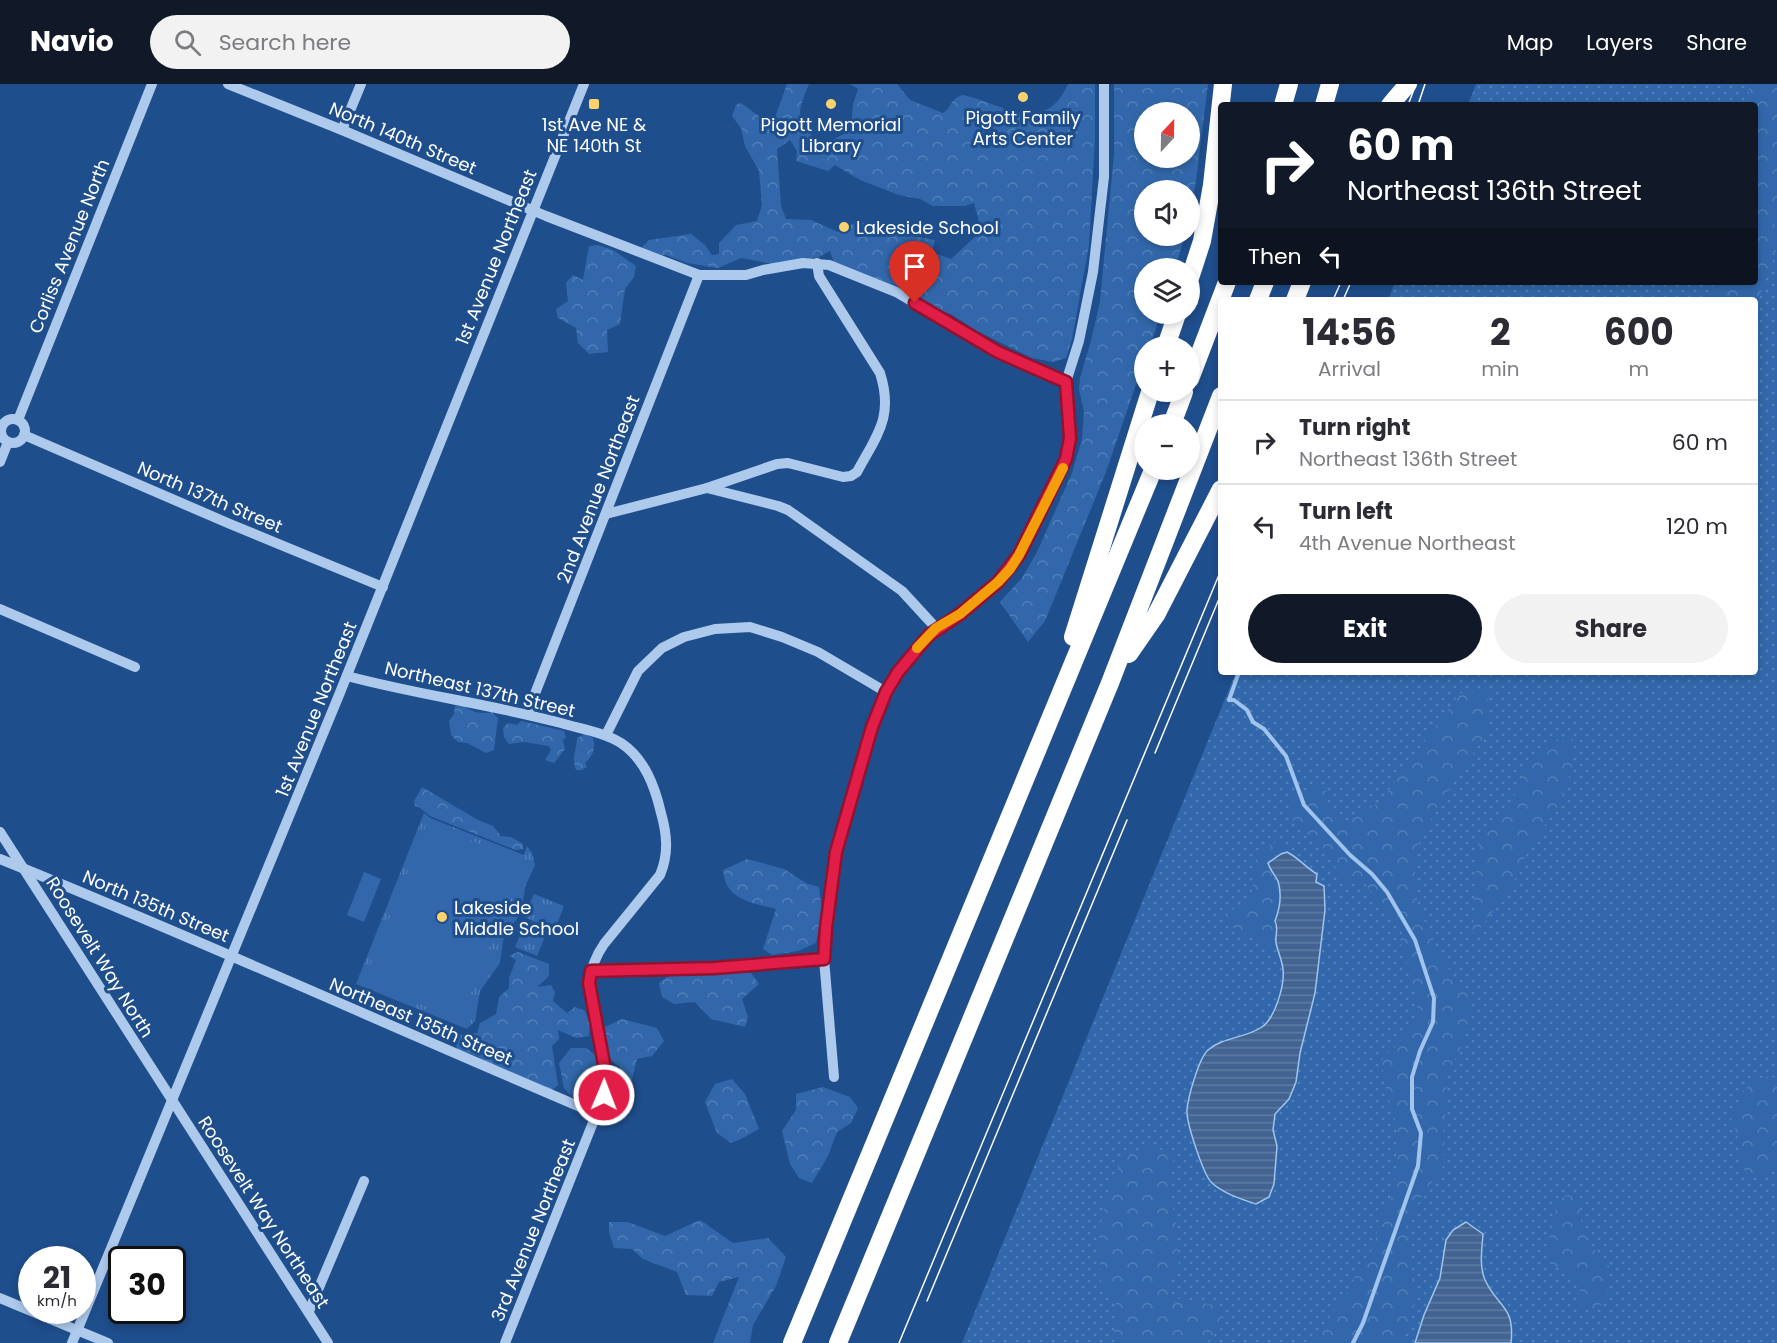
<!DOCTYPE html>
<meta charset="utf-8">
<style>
:root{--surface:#fff;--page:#f2f2f3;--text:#2b2b33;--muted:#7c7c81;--line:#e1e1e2;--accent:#111827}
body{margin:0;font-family:Poppins,sans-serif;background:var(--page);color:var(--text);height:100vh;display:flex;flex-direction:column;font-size:22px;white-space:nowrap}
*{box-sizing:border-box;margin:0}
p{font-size:20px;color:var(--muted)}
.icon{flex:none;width:33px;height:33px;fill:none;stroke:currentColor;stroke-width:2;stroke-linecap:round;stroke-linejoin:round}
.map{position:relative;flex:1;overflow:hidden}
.sheet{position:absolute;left:1218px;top:213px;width:540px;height:378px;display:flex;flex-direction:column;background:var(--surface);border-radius:6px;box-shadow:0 3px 9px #0003}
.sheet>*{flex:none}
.banner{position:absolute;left:1218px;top:18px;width:540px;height:183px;border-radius:6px;box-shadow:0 3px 9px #0003;background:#111827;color:#fff;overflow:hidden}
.needle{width:39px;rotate:22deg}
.tools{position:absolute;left:1134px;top:18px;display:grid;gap:12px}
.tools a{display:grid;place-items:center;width:66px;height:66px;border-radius:50%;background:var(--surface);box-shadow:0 3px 9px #0003;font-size:30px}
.speed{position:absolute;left:18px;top:1162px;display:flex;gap:12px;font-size:30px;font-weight:700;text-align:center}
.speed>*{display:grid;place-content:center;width:78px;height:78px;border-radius:50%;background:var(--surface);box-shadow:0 3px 9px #0003;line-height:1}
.speed small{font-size:15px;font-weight:400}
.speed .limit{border:3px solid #111;border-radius:9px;background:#fff;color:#111}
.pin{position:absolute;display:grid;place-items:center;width:51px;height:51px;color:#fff;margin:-62px -26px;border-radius:50% 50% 50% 0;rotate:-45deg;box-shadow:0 0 6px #0007}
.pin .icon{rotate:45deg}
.me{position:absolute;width:66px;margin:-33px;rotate:1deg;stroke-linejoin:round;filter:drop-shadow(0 0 4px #0008)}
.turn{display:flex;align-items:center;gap:21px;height:126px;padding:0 30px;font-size:27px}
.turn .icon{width:78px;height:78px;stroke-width:2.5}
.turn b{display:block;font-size:42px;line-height:51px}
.then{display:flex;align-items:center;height:57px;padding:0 30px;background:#0003;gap:12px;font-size:22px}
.eta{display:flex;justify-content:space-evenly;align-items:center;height:102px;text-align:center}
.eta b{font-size:36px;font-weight:700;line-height:42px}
.button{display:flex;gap:12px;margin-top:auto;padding:12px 30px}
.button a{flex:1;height:69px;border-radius:36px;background:var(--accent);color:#fff;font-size:24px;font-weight:700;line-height:69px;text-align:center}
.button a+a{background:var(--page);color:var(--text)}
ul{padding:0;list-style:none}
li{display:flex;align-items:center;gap:18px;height:84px;padding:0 30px;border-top:2px solid var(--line)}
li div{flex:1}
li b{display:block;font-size:22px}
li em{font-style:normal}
header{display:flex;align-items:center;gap:36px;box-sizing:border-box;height:84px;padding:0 30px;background:var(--accent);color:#fff}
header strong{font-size:28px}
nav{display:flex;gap:33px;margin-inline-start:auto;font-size:21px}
.search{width:420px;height:54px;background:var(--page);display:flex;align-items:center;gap:15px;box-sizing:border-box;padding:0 21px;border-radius:33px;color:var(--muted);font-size:22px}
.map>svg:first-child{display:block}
.grass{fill:url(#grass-dots)}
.forest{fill:url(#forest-crowns);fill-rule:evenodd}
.park{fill:url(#park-tufts)}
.pitch{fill:#3268ab}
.water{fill:url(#water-rules);stroke:#a0c4ee;stroke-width:1.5}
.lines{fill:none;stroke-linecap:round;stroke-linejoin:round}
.stream{stroke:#a0c4ee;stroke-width:4}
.minor{stroke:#adc9ec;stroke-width:10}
.highway{stroke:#fff;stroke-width:18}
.tram{stroke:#fff;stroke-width:1.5}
.route-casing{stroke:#92132f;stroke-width:15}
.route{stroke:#e11d48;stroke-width:10}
.slow{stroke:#f59e0b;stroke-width:10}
.poi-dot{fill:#fbd36c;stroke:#1f4e8d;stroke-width:2}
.labels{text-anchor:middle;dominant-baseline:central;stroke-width:6;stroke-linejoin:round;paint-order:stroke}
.poi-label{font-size:18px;fill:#fff;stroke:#1f4e8d}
.street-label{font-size:18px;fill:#fff;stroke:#1f4e8d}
</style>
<header>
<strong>Navio</strong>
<div class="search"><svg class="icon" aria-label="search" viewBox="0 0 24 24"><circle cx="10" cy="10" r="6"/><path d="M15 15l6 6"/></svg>Search here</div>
<nav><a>Map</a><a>Layers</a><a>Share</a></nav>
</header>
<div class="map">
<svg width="1777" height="1259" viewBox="0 0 1777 1259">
<defs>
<pattern id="grass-dots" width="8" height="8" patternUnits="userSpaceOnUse" patternTransform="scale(1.5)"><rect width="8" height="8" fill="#3268ab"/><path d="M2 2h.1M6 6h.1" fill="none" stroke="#517fb8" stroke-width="1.8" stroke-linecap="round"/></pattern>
<pattern id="forest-crowns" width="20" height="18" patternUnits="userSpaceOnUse" patternTransform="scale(1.5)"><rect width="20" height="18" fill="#3268ab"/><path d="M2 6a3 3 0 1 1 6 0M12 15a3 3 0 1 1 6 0" fill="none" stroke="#517fb8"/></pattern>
<pattern id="park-tufts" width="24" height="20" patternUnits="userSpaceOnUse" patternTransform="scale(1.5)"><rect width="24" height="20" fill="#3268ab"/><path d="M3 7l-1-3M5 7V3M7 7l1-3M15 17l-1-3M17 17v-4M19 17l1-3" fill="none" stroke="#517fb8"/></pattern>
<pattern id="water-rules" width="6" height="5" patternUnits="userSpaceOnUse" patternTransform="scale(1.5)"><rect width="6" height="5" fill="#436492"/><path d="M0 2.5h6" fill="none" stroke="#5f7ba2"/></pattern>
</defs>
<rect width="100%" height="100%" fill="#1f4e8d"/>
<path class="grass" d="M1476,0H1777V1259H962L1236,588H1755V216H1388L1395,198H1755V21H1468Z"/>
<g class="forest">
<path d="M787,0H809C797,29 795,33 816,57L829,58L851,46L853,20L858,5L850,0H897L910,16L943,29C952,24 949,15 963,11C1002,19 1044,54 1068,0H1095V55L1089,161L1072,255L1066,274L1053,278L1032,274L977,247L951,230L927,222L834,179L830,167L819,173L773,180L741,174L718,184L687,179L666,171H654L641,167L642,163L649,156L691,150L705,161L712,171L719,170V159L736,141L757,137L762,121L759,87L745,62L741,44L732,32L736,21L741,19L772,42ZM790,56L797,67L796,77L828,87L835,81L860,96L899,111L920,115L933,122H964L974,119L978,134V150L951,175L932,168L935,156L901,150L870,151L865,139L858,137L838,148L811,136L786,135L781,122L777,65Z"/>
<path d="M1114,0H1208L1196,97L1190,128V106H1144V152H1185L1175,184H1144V230H1161L1150,262H1144V277L1106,388L1045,537L1028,558L1000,518L1022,494L1037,468L1072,389L1082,355L1084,328L1079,305L1080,294L1092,253L1100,217L1114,70ZM1144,28H1190V74H1144Z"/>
<path d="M1749,0H1777V130L1773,138L1776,169L1755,225V216H1707L1715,198H1755V21H1749Z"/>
<path d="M598,161L613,166L636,182L634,193L625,205L620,240L607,246L608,268L589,270L578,259L576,244L558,234L556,225L568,217L566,199L573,191L583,196L589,162Z"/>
<path d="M1489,607L1486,650L1438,722L1416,764L1415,797L1418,824L1432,852L1438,870L1471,916L1472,935L1460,966L1446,992L1447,1024L1443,1040L1444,1081L1421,1114L1406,1143L1416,1209L1412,1232L1402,1259H1309L1344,1215L1363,1176C1376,1167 1376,1152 1378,1139C1380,1131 1387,1126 1390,1119C1392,1116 1400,1065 1399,1060C1398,1029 1380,1005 1383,974L1399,959L1416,931L1418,916L1400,858L1402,847L1365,800C1334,795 1343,793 1328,770C1319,757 1307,750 1295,742L1288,719L1307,705L1319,701L1326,707L1327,721L1332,733L1346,739L1381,717L1460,609Z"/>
<path d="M463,621C472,628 481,631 492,628L498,634L494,666L486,669L467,659L458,658L451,651L449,637L454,630L455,622Z"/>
<path d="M521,637L564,647L566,653L563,656L565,665L554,679L545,676L551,666L549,662L524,658L509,660L504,653L503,644L508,639L517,641Z"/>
<path d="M585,650L593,654C596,664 593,672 585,679L587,683L581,686H576C571,671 577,667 577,654Z"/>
<path d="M1574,655L1572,684L1559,721L1530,762L1512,802L1472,855L1479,750L1510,723L1528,677L1546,658Z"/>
<path d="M422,703L478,736L493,742L501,752L511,753L523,760V765L516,766L430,732L420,724L415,722L414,717Z"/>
<path d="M1282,755L1286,758L1284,764L1265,780L1272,790L1278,805L1280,823L1275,837L1274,868L1268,861L1233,844L1220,833L1250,815L1257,783L1256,769Z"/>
<path d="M747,775L784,785L806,799L819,803L822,828L816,859L798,867L772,871L763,865L776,825C761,821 738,818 729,804C725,799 724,792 723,786Z"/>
<path d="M518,868L549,880V892L537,903L551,901L555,908L553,917L567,929L575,923L585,927L590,940L589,952L576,954L558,946L559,955L552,962L558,1001L551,1007L493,983L477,972L458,966L455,959L459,951L477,949L480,939L496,930L499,913L509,904V894L516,876L509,872Z"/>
<path d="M706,887L751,889L759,900L742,915L748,933L745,943L711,935L695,918L674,920L662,913L659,899L674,888Z"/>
<path d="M622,935L657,944L664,957L652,972L637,975L632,996L625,1002L619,997L620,983C603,972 602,962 605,943Z"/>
<path d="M571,964H586L599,974L602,999L590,1013L574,1015L564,1004L559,979Z"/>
<path d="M1770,992L1777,995V1077L1766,1090H1748L1739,1080C1741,1061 1737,1045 1728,1029L1742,1021V1008L1757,995Z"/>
<path d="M732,995L745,1010L759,1045L739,1056L731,1059L717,1049L705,1018L715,1000Z"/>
<path d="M823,1003L850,1013L858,1024L851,1039L837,1048L828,1072L812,1099L799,1094L790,1080L782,1047L796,1026V1010Z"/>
<path d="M1154,1061L1174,1074L1168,1110L1175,1130L1179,1183L1168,1198V1213L1226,1223L1221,1244L1206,1259H1114L1116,1219L1101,1197L1099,1147L1111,1095L1125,1074Z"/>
<path d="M1571,1109L1579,1111C1580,1148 1585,1156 1610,1183L1607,1217L1595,1225L1580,1222V1199L1549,1177L1547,1163L1558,1117Z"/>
<path d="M700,1136L733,1159L768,1154L786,1173L776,1202L753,1241L750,1259H713L739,1193L719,1198L712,1212L686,1211L677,1188L643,1175L632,1165L614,1164L609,1148V1138H628L665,1152Z"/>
</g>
<g class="park">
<path d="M424,729L430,734L524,771L527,762L532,769L535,781L525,803L522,824L516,836L504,851L500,879L480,907L475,937L467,945L356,900Z"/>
<path d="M534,810L564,822L555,845L539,841L524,832Z"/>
<path d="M524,841L546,850L537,872L515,863Z"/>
</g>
<g class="pitch">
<path d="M427,739L524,778L460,936L364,897Z"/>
<path d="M364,788L381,795L364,838L347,831Z"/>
</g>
<g class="water">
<path d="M1287,768C1299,774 1306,784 1317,790L1316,798L1324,802L1325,826L1315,909L1300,969L1296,998L1289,1015L1275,1030L1273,1046L1277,1062L1274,1100L1269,1113L1256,1120C1241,1115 1222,1109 1211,1098C1203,1089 1186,1038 1187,1026C1188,1013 1199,974 1208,966C1223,953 1246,954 1262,943C1275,934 1285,901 1283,885C1282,876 1278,868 1276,859C1275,851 1279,844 1275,837C1280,824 1282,810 1278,797C1275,791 1270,786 1268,779L1281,770Z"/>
<path d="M1466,1138L1483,1150C1482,1165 1479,1182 1485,1196C1498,1224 1515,1221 1511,1259H1415L1424,1231L1440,1194L1446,1156L1453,1146Z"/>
</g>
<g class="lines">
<path class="stream" d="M1239,588L1229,616H1234L1247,626L1253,638L1264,645L1286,672L1304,721L1350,771L1372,790L1387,808L1415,856L1434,914L1433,938L1420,967L1412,993V1025L1421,1049L1418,1082L1363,1239L1353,1259"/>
<g class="minor">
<path d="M228,0L342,46L546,132L699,191H746L763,186L803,179L829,181L896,208L998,268L1066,298"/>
<path d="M342,46L361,0"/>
<circle cx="13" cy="347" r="12"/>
<path d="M18,336L152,0"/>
<path d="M24,351L230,440L383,503"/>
<path d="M0,378L8,358"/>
<path d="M707,404L777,380L788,379L843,393L851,392L857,388C877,351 894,333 880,289L819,192L817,179"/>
<path d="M606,430L707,404L778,422L788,426L902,507L936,544"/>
<path d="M0,525L135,583"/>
<path d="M347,592C418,611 490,620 561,639C581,645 603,648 621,659C645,675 655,703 661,729C667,750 669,770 660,791L604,860C595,873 591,884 589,899L606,991L604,1011L505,1259"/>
<path d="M527,630L699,191"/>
<path d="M606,651L638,587L662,564L684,553L715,545L750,543L782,553L818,568L886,608"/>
<path d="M0,748L328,1259"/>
<path d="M0,775C201,856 398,946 597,1030"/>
<path d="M591,887L713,884L824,875"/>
<path d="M834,993L824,875L831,796L840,751L879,624L890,599L929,551L960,530L998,498L1010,485L1042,427L1066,375L1070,354L1066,298L1079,257L1093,188L1104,93V0"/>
<path d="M0,1214L108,1259"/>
<path d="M309,1227L364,1097"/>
<path d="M72,1259L339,611L584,0"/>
</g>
<g class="highway">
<path d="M1283,21L1289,0"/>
<path d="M1324,21L1330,0"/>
<path d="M1390,21L1408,0"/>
<path d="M1190,194L1202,157L1212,101L1223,0"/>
<path d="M1258,216L1265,198"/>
<path d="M1295,216L1302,198"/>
<path d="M1166,262L1177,230"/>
<path d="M1190,295L1227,198"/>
<path d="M1172,340L1184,308"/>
<path d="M1073,553L1150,308"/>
<path d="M1129,570L1156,531L1221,405"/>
<path d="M792,1259L1153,386"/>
<path d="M838,1259L1110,599L1221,312"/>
</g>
<g class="tram">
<path d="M1408,21L1416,0"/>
<path d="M1418,21L1425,0"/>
<path d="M1333,216L1341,198"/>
<path d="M1343,216L1351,198"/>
<path d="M1155,669L1221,510"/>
<path d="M927,1217L1127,736"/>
<path d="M899,1259L1221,486"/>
</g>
</g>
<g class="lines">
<defs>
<path id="route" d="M604,1011L606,991L589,899L591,887L714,884L824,875L826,844L836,768L872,643L886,608L898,588L929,551L960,530L998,498L1019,471L1066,375L1070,354L1066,298L998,268L915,219"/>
</defs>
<use href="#route" class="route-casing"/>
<use href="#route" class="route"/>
<path class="slow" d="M917,564L936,544L960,530L998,498L1010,485L1019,471L1063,384"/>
</g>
<g class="poi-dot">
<circle cx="1023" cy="13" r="6"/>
<rect x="588" y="14" width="12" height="12" rx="3"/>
<circle cx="831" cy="20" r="6"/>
<circle cx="844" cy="143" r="6"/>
<circle cx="442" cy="833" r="6"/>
</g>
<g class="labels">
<g class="poi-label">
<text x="1023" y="33">Pigott Family<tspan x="1023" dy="21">Arts Center</tspan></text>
<text x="594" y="40">1st Ave NE &amp;<tspan x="594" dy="21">NE 140th St</tspan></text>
<text x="831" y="40">Pigott Memorial<tspan x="831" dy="21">Library</tspan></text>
<text x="856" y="143" text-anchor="start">Lakeside School</text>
<text x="454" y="823" text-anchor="start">Lakeside<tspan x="454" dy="21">Middle School</tspan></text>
</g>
<g class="street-label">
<text transform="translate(403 54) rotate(23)">North 140th Street</text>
<text transform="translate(69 162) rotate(-68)">Corliss Avenue North</text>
<text transform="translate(496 173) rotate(-68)">1st Avenue Northeast</text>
<text transform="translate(598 405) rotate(-69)">2nd Avenue Northeast</text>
<text transform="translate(210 413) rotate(23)">North 137th Street</text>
<text transform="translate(480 605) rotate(13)">Northeast 137th Street</text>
<text transform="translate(316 625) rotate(-68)">1st Avenue Northeast</text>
<text transform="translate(156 822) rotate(23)">North 135th Street</text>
<text transform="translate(100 873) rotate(58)">Roosevelt Way North</text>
<text transform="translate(421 937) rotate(23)">Northeast 135th Street</text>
<text transform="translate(264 1128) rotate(57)">Roosevelt Way Northeast</text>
<text transform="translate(533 1146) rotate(-68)">3rd Avenue Northeast</text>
</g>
</g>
</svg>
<div class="tools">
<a><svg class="needle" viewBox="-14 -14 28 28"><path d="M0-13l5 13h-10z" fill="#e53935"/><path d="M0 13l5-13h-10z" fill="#7c7c81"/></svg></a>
<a><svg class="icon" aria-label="sound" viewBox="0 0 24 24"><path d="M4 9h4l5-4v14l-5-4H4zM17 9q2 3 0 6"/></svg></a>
<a><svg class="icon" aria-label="layers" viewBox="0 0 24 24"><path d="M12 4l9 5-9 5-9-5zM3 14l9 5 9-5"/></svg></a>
<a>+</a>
<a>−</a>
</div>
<div class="speed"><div>21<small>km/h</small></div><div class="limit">30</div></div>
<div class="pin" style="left:915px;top:219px;background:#d93025"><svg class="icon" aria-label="arrive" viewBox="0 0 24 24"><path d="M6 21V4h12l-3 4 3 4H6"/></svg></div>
<svg class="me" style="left:604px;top:1011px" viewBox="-20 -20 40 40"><circle r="17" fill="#e11d48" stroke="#fff" stroke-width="3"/><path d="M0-11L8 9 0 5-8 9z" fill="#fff"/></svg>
<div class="banner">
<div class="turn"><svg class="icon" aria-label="right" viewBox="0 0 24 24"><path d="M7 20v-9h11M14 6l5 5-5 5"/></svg><div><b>60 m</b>Northeast 136th Street</div></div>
<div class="then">Then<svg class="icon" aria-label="left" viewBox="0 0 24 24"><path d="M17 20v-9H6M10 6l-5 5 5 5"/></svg></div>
</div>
<section class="sheet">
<div class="eta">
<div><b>14:56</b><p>Arrival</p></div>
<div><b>2</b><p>min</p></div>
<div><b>600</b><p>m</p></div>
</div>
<ul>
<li><svg class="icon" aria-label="right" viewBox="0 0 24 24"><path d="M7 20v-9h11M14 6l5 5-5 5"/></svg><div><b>Turn right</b><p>Northeast 136th Street</p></div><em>60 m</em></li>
<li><svg class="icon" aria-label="left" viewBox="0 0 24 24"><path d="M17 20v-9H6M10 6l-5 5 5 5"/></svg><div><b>Turn left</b><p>4th Avenue Northeast</p></div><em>120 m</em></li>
</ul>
<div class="button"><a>Exit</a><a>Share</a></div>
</section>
</div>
